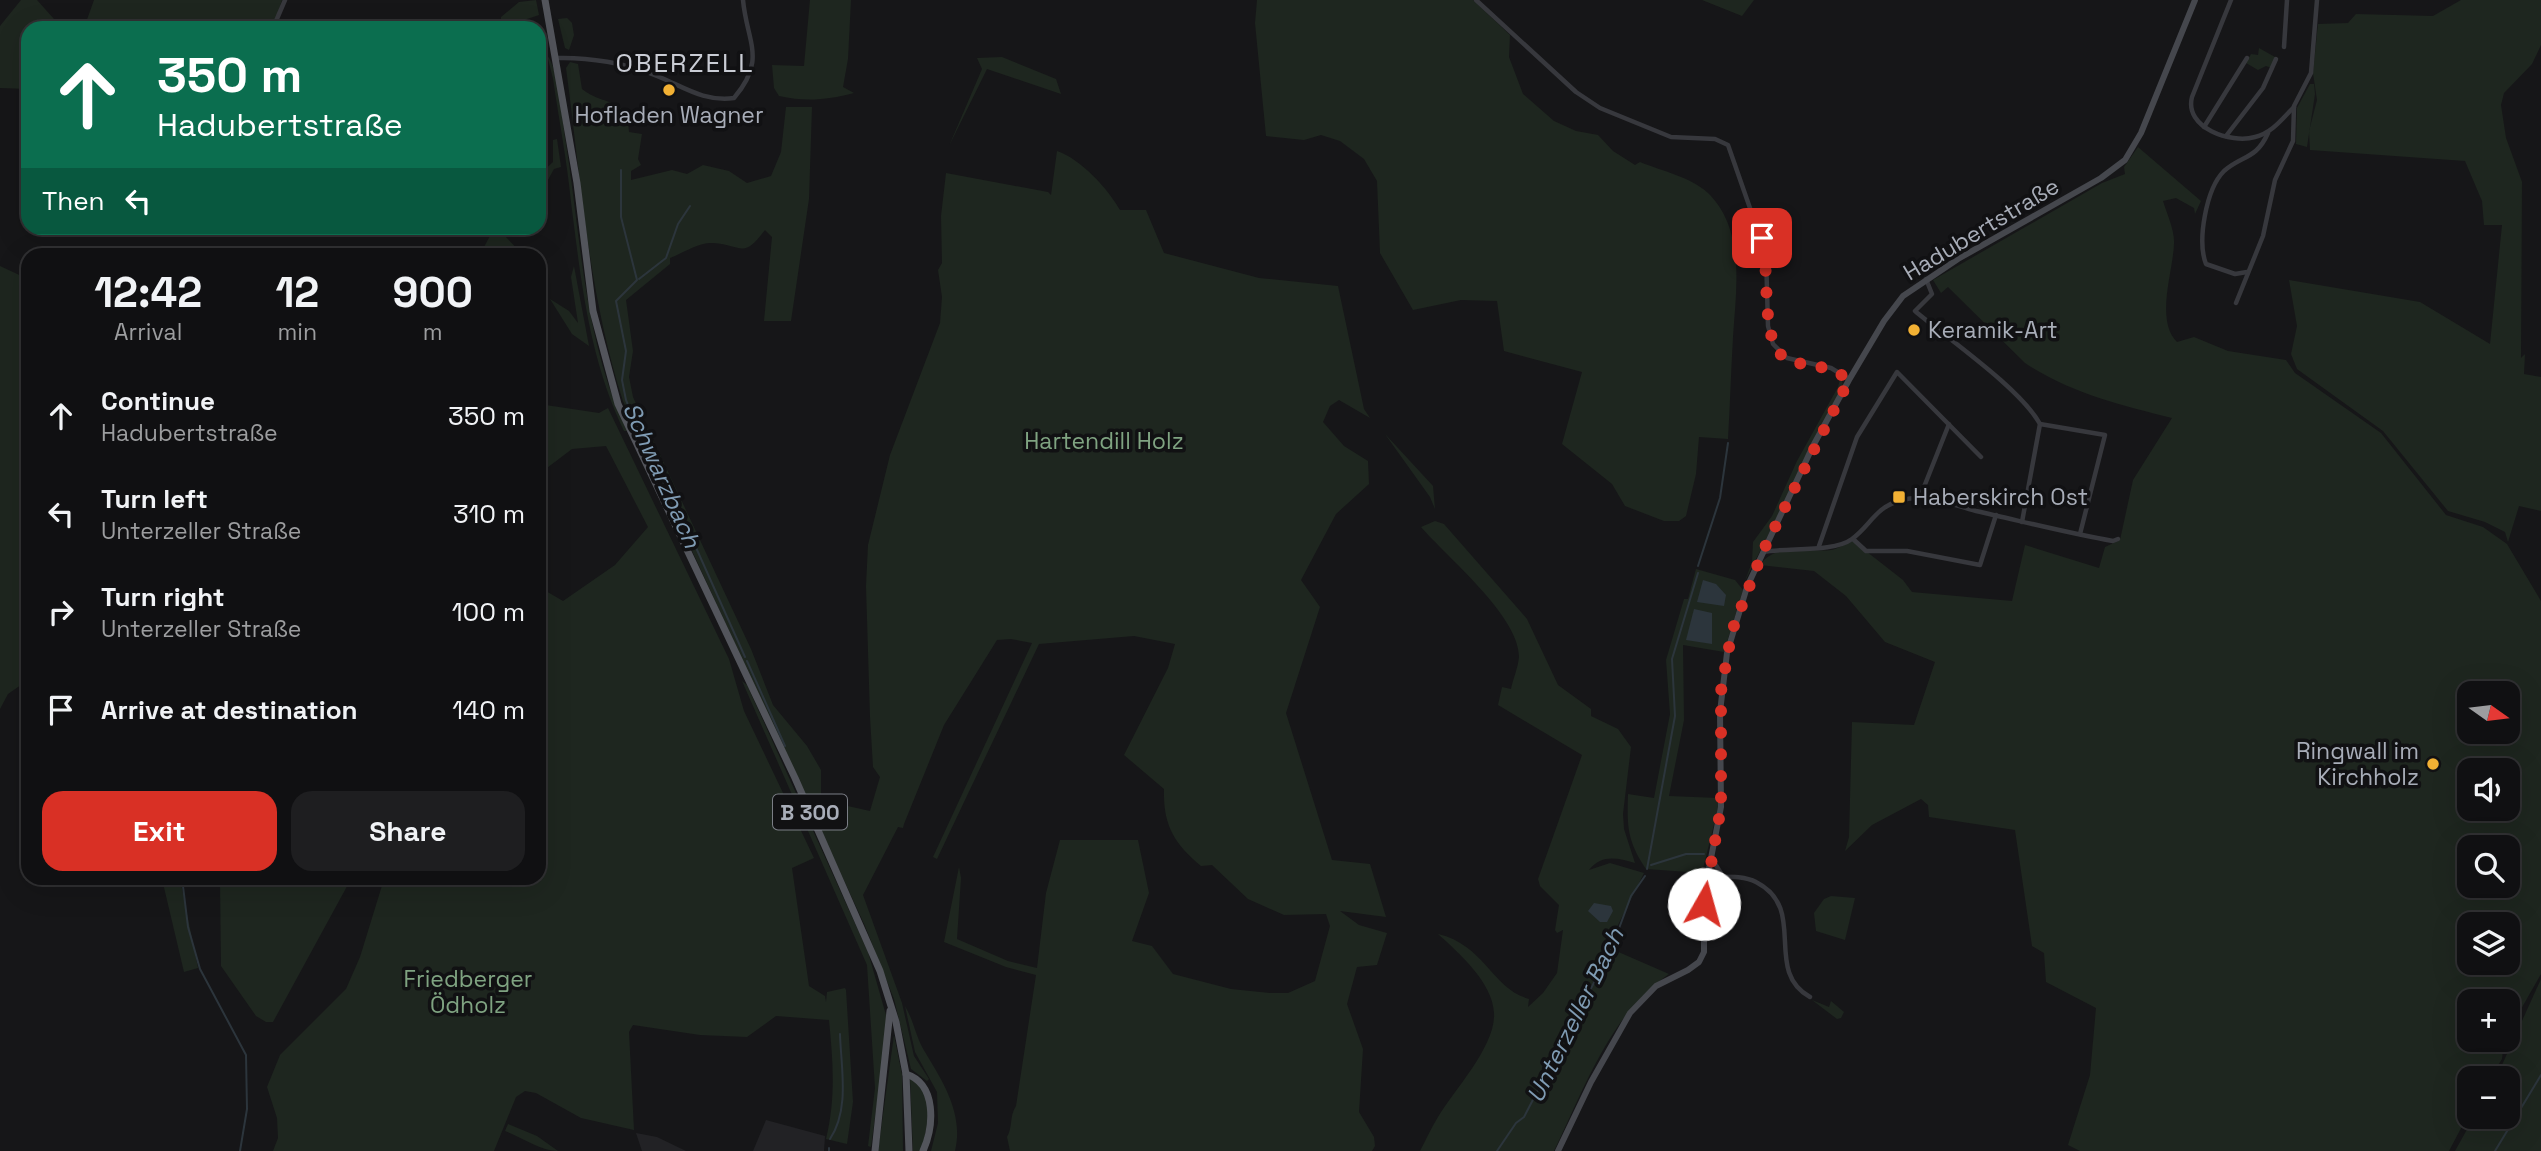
<!DOCTYPE html>
<meta charset="utf-8">
<style>
:root{--surface:#101012;--page:#1e1e20;--text:#f1f3f6;--muted:#9c9d9f;--line:#303032;--accent:#d93025}
body{margin:0;font-family:"Space Grotesk",sans-serif;background:var(--page);color:var(--text);height:100vh;display:flex;flex-direction:column;font-size:26px;white-space:nowrap}
*{box-sizing:border-box;margin:0}
p{font-size:23px;color:var(--muted)}
.icon{flex:none;width:38px;height:38px;fill:none;stroke:currentColor;stroke-width:2;stroke-linecap:round;stroke-linejoin:round}
.map{position:relative;flex:1;overflow:hidden}
.side{position:absolute;left:21px;top:248px;width:525px;height:637px;display:flex;flex-direction:column;background:var(--surface);border-radius:21px;box-shadow:0 7px 28px #0002,0 0 0 2px var(--line)}
.side>*{flex:none}
.hud{position:absolute;left:21px;top:21px;width:525px;height:214px;border-radius:21px;box-shadow:0 7px 28px #0002,0 0 0 2px var(--line);background:#0b6e4f;color:#fff;overflow:hidden}
.needle{width:46px;rotate:104deg}
.controls{position:absolute;left:2457px;top:681px;display:grid;gap:14px}
.controls a{display:grid;place-items:center;width:63px;height:63px;border-radius:14px;background:var(--surface);box-shadow:0 7px 28px #0002,0 0 0 2px var(--line);font-size:35px}
.pin{position:absolute;display:grid;place-items:center;width:60px;height:60px;color:#fff;margin:-30px;border-radius:14px;box-shadow:0 4px 10px #0006}
.me{position:absolute;width:77px;margin:-38px;rotate:7deg;stroke-linejoin:round;filter:drop-shadow(0 0 5px #0008)}
.turn{display:flex;align-items:center;gap:24px;height:147px;padding:0 21px;font-size:32px}
.turn .icon{width:91px;height:91px;stroke-width:2.5}
.turn b{display:block;font-size:49px;line-height:60px}
.then{display:flex;align-items:center;height:66px;padding:0 21px;background:#0003;gap:14px;font-size:26px}
.eta{display:flex;justify-content:space-evenly;align-items:center;height:119px;text-align:center}
.eta b{font-size:42px;font-weight:800;line-height:49px}
.primary-button{display:flex;gap:14px;margin-top:auto;padding:14px 21px}
.primary-button a{flex:1;height:80px;border-radius:21px;background:var(--accent);color:#fff;font-size:28px;font-weight:800;line-height:80px;text-align:center}
.primary-button a+a{background:var(--page);color:var(--text)}
ul{padding:0;list-style:none}
li{display:flex;align-items:center;gap:21px;height:98px;padding:0 21px}
li div{flex:1}
li b{display:block;font-size:26px}
li em{font-style:normal}
.map>svg:first-child{display:block}
.built{fill:#222225}
.green{fill:#1e261f;fill-rule:evenodd}
.water{fill:#2c353c}
.lines{fill:none;stroke-linecap:round;stroke-linejoin:round}
.stream{stroke:#2c353c;stroke-width:2}
.street{stroke:#37383d;stroke-width:4.5}
.secondary{stroke:#45474d;stroke-width:6}
.primary{stroke:#53555c;stroke-width:7}
.route{stroke:#d93025;stroke-width:12;stroke-dasharray:0 21.6}
.poi-dot{fill:#f2b134;stroke:#111113;stroke-width:2.5}
.labels{text-anchor:middle;dominant-baseline:central;stroke-width:7;stroke-linejoin:round;paint-order:stroke}
.shield{fill:#111113;stroke:#7b7e86;stroke-width:2}
.shield-label{font-size:21px;font-weight:bold;fill:#a8adb8}
.poi-label{font-size:23px;fill:#a8adb8;stroke:#111113;text-anchor:start}
.street-label{font-size:23px;fill:#a8adb8;stroke:#111113}
.park-label{font-size:23px;fill:#7fa381;stroke:#111113}
.water-label{font-size:24px;font-style:italic;fill:#7f9bb3;stroke:#111113}
.quarter-label{font-size:26px;letter-spacing:2px;fill:#c9ccd4;stroke:#111113}
</style>
<div class="map">
<svg width="2541" height="1151" viewBox="0 0 2541 1151">
<rect width="100%" height="100%" fill="#161618"/>
<g class="built">
<path d="M766,1120L825,1136L824,1151H753Z"/>
<path d="M636,1133L657,1137L686,1151H642Z"/>
</g>
<g class="green">
<path d="M21,0H37L62,28H28V89L0,88V26Z"/>
<path d="M94,0H282L273,28H84Z"/>
<path d="M536,0L539,15L524,20L517,28H501V17L519,2Z"/>
<path d="M810,0H851L848,59L843,87L854,93C827,100 806,102 779,96L774,88L772,65L804,66Z"/>
<path d="M1257,0H1473L1510,35L1509,57L1523,94L1554,121L1576,131L1598,135L1613,151L1635,165L1640,162C1662,171 1691,177 1708,193C1746,230 1736,290 1733,337C1731,371 1730,405 1728,439L1699,437L1696,474L1686,516L1679,521H1664L1625,506L1612,484L1562,444L1582,372L1504,351L1497,301L1461,300L1413,310L1380,253L1377,181L1364,159L1340,141L1321,135L1304,140L1266,136L1255,23Z"/>
<path d="M1702,0H1754L1742,16Z"/>
<path d="M2461,0H2541V45L2532,64L2504,93L2501,105L2506,138L2522,182L2521,358L2525,354L2524,374L2541,377V511L2519,506L2508,542L2505,532L2485,522L2448,511L2383,431L2297,369L2291,354L2297,326L2289,280L2420,302L2490,344L2502,225H2484L2482,201L2465,161L2310,150L2309,131L2317,100L2313,73L2318,24L2348,23L2356,14L2433,16Z"/>
<path d="M567,18L572,23L574,35L569,50L565,48L558,19Z"/>
<path d="M2259,48L2275,57L2272,68L2266,66L2258,70L2246,63L2251,54L2258,55Z"/>
<path d="M547,55C560,72 562,120 566,143C581,240 584,340 627,431H624C589,358 581,281 571,202C567,161 559,120 553,79Z"/>
<path d="M1002,57L1056,79L1061,94L987,69L949,146L982,69L977,58Z"/>
<path d="M570,62L578,64L582,89C604,107 629,96 629,132L642,134L638,159L641,165L631,171V180L672,170L687,174L703,165L729,171L747,183L771,176L781,152L786,107H812L809,199L791,321H764L772,237L765,230C743,260 743,245 713,243C699,242 683,253 670,258V264L626,300L633,351L629,377L633,397L751,649L773,705L807,746L821,770V800L870,811L880,777L873,767L870,717L866,586L868,545L890,455L940,323L942,297L938,270L942,263L941,216L946,173L1048,192L1051,195L1057,151C1081,159 1108,189 1120,210H1146L1164,253L1259,278L1338,286L1364,409L1370,418L1339,400L1330,406L1323,422L1344,446L1368,461L1369,484L1336,514L1301,580L1320,607L1286,713L1332,860L1370,864L1386,917L1340,911L1359,925L1387,933L1377,965L1357,967L1347,1004L1363,1049L1359,1112L1374,1137L1375,1146L1372,1151H1010L1007,1137C1013,1127 1009,1117 1016,1106L1036,975L1006,967L944,942L959,867L961,878L957,939L1008,961L1037,968L1046,893L1060,840H1138L1149,893L1132,941L1152,946L1173,974L1231,989L1270,993H1288L1315,981L1330,926L1326,914L1284,915L1248,899L1212,865L1201,866C1174,843 1163,825 1164,789L1124,755L1168,668L1175,644L1134,636L1039,644L937,859L933,857L1032,643L1011,639L997,640L944,725L904,824L903,828L898,827L863,895L902,1003L914,1056L929,1079L927,1081L911,1069L894,999L865,926L623,401C588,293 581,180 566,68Z"/>
<path d="M2310,84H2314L2315,94L2307,147L2296,144L2297,108Z"/>
<path d="M557,139L561,167L554,169L539,196V175L553,162V140Z"/>
<path d="M2138,147L2201,201L2195,214L2194,208L2176,198L2163,201C2167,214 2175,231 2174,244C2173,272 2155,320 2177,342L2194,337L2228,351L2286,360L2295,373L2381,433L2446,515L2483,527L2507,544L2541,601V974L2508,1032V1001H2469V1040H2504L2502,1059L2490,1078H2469V1113L2449,1151H2080L2068,1145L2090,1075L2096,1008L2046,982L2044,953L2032,946L2015,830L1929,817L1928,805L1921,799L1872,825L1845,851L1849,837L1852,722L1914,725L1935,662L1885,642L1846,596L1814,571L1760,565C1777,541 1808,553 1831,550C1838,549 1846,543 1853,541L1903,580L1912,592L2012,601L2025,545L2099,568L2105,547L2120,540L2133,480L2172,418C2121,405 2070,393 2025,363L1948,287L1941,293L1933,280L2102,183L2125,174L2124,167ZM2469,693H2508V732H2469ZM2469,770H2508V808H2469ZM2469,847H2508V886H2469ZM2469,924H2508V962H2469Z"/>
<path d="M492,232L505,236L523,255H493L483,249Z"/>
<path d="M0,266L28,279V680L8,694L0,709Z"/>
<path d="M574,266L589,346L572,334L550,299L569,311L578,323L571,277Z"/>
<path d="M1841,375L1843,386L1745,581L1752,562L1753,542L1772,516L1797,461L1838,387Z"/>
<path d="M539,404L599,413L608,408L729,659L744,711L814,858L792,868L809,986L825,996L826,1002L827,992L845,988L846,990L853,1102L847,1144L826,1139C836,1098 833,1061 829,1020L776,1016L747,1037L700,1035L633,1025L629,1032L634,1130L581,1118L536,1093L525,1091L516,1097L494,1151H273L278,1138L277,1118L267,1087L280,1055L346,989L360,957L384,879L539,878V587L563,601L615,565L648,527L606,446L572,449L539,474Z"/>
<path d="M1385,434L1433,486L1435,509L1430,497Z"/>
<path d="M1435,521L1444,524L1527,619L1558,685L1591,709V716L1618,729L1631,747L1623,814L1624,829L1635,863C1617,858 1602,854 1589,870L1610,863L1644,873L1607,947L1669,974C1610,1014 1584,1089 1554,1151H1420C1426,1140 1431,1128 1438,1117C1454,1090 1496,1046 1494,1013C1493,983 1459,953 1438,934C1485,945 1492,989 1529,999L1528,1007L1543,993L1557,973L1563,930L1557,933L1555,930L1559,905L1540,886L1538,879L1582,755L1498,705L1502,687L1511,689C1513,679 1518,668 1519,657C1520,617 1446,556 1421,527Z"/>
<path d="M1696,569L1735,580L1743,590L1724,652L1683,645L1684,720L1669,796L1718,798V808L1702,873L1646,869C1627,841 1627,826 1628,794L1654,798L1670,714L1666,660L1684,599H1688Z"/>
<path d="M742,681L747,685L868,952L888,1022L871,1147L868,1146L875,1088L867,965Z"/>
<path d="M162,879H180L198,968L184,972Z"/>
<path d="M220,879H351L273,1022H266L256,1016L221,966Z"/>
<path d="M1831,896L1855,898L1845,940L1816,931L1814,913L1824,899Z"/>
<path d="M2541,979V1151H2455L2474,1117L2508,1116V1078H2496Z"/>
<path d="M1812,1000L1829,1007L1831,1001L1844,1012L1841,1018L1837,1019Z"/>
<path d="M905,1006C914,1021 916,1038 925,1052C943,1082 964,1114 955,1151H931L938,1123L937,1092L915,1052Z"/>
<path d="M894,1035L902,1075L903,1151H878Z"/>
<path d="M910,1077C938,1089 927,1129 921,1151H913Z"/>
<path d="M508,1124L537,1136L558,1151C540,1151 522,1137 505,1131Z"/>
</g>
<g class="water">
<path d="M1703,580L1716,584L1726,595L1724,606L1697,602Z"/>
<path d="M1694,609L1712,613V644L1686,640Z"/>
<path d="M1594,903L1611,906L1613,911L1607,922H1600L1588,911Z"/>
</g>
<g class="lines">
<g class="stream">
<path d="M621,170V217L637,280L616,301L626,351L622,380L626,400L650,459L685,523L745,657"/>
<path d="M639,279L666,258L678,224L690,206"/>
<path d="M1698,566L1720,498L1728,443"/>
<path d="M747,661L785,746"/>
<path d="M1651,865L1686,854H1704"/>
<path d="M1647,869L1675,716L1672,659L1698,573"/>
<path d="M182,878L188,927L200,969L246,1055L247,1109L240,1151"/>
<path d="M830,1139C850,1109 841,1068 840,1034"/>
<path d="M829,1151V1148"/>
<path d="M1497,1151L1516,1123L1524,1117L1611,950L1631,896L1645,876"/>
<path d="M2495,1151L2541,1075"/>
</g>
<g class="street">
<path d="M1476,0L1576,92L1600,108L1671,137L1715,139L1728,145L1766,254L1768,326L1773,344L1787,358L1831,368L1849,379"/>
<path d="M2231,0L2192,97C2184,128 2231,144 2255,137C2272,133 2282,119 2294,107"/>
<path d="M273,28L285,0"/>
<path d="M2284,47L2287,0"/>
<path d="M556,58C588,57 627,63 657,76C684,87 704,102 734,98C767,59 747,43 743,0"/>
<path d="M2204,127L2247,58"/>
<path d="M2226,136L2263,88L2276,59"/>
<path d="M2247,272L2235,274L2206,264C2197,241 2206,189 2224,171C2242,155 2256,160 2268,133"/>
<path d="M1926,279L1932,294L1915,311C1948,339 2020,388 2040,424L2022,522"/>
<path d="M2236,303L2263,236L2275,180L2293,141L2294,106L2311,73L2317,0"/>
<path d="M2040,424L2105,435L2080,534"/>
<path d="M1920,497L1949,424"/>
<path d="M1853,539L1866,551H1907L1980,565L1996,515"/>
<path d="M1819,546L1857,437L1897,372L1981,457"/>
<path d="M1763,552C1788,547 1833,553 1852,539C1871,525 1875,507 1902,500C1927,493 1952,505 1976,511C2021,521 2067,533 2113,541L2118,539"/>
<path d="M1712,859L1724,878"/>
<path d="M1707,876C1721,877 1743,875 1756,882C1809,909 1762,970 1810,997"/>
</g>
<path class="secondary" d="M1558,1151L1591,1082L1630,1013L1656,986L1688,970L1699,962L1704,952V894L1721,807L1720,712L1727,653L1747,587L1813,446L1849,380L1884,321L1903,296L1958,259L2101,178L2125,160L2141,133L2195,0"/>
<g class="primary">
<path d="M545,0L577,183L593,311L618,404L795,778L880,971L896,1022L906,1074L909,1151"/>
<path d="M906,1074C937,1084 934,1126 923,1151"/>
<path d="M875,1151L890,1011"/>
</g>
</g>
<g class="lines">
<path class="route" d="M1704,904L1721,807V691L1732,631L1763,551L1849,380C1824,361 1807,370 1784,357C1760,342 1770,268 1762,238"/>
</g>
<g class="poi-dot">
<circle cx="669" cy="90" r="7"/>
<circle cx="1914" cy="330" r="7"/>
<rect x="1892" y="490" width="14" height="14" rx="3.5"/>
<circle cx="2433" cy="764" r="7"/>
</g>
<g class="labels">
<rect class="shield" x="773" y="794.5" width="74" height="35" rx="5"/>
<g class="shield-label">
<text x="810" y="812">B 300</text>
</g>
<g class="poi-label">
<text x="669" y="115" text-anchor="middle">Hofladen Wagner</text>
<text x="1928" y="330">Keramik-Art</text>
<text x="1913" y="497">Haberskirch Ost</text>
<text x="2419" y="751" text-anchor="end">Ringwall im<tspan x="2419" dy="26">Kirchholz</tspan></text>
</g>
<g class="street-label">
<text transform="translate(1981 229) rotate(-31)">Hadubertstraße</text>
</g>
<g class="park-label">
<text x="1104" y="441">Hartendill Holz</text>
<text x="468" y="979">Friedberger<tspan x="468" dy="26">Ödholz</tspan></text>
</g>
<g class="water-label">
<text transform="translate(662 475) rotate(66)">Schwarzbach</text>
<text transform="translate(1575 1015) rotate(-64)">Unterzeller Bach</text>
</g>
<g class="quarter-label">
<text x="685" y="63">OBERZELL</text>
</g>
</g>
</svg>
<div class="controls">
<a><svg class="needle" viewBox="-14 -14 28 28"><path d="M0-13l5 13h-10z" fill="#e53935"/><path d="M0 13l5-13h-10z" fill="#9c9d9f"/></svg></a>
<a><svg class="icon" aria-label="sound" viewBox="0 0 24 24"><path d="M4 9h4l5-4v14l-5-4H4zM17 9q2 3 0 6"/></svg></a>
<a><svg class="icon" aria-label="search" viewBox="0 0 24 24"><circle cx="10" cy="10" r="6"/><path d="M15 15l6 6"/></svg></a>
<a><svg class="icon" aria-label="layers" viewBox="0 0 24 24"><path d="M12 4l9 5-9 5-9-5zM3 14l9 5 9-5"/></svg></a>
<a>+</a>
<a>−</a>
</div>
<div class="pin" style="left:1762px;top:238px;background:#d93025"><svg class="icon" aria-label="arrive" viewBox="0 0 24 24"><path d="M6 21V4h12l-3 4 3 4H6"/></svg></div>
<svg class="me" style="left:1704px;top:904px" viewBox="-20 -20 40 40"><circle r="19" fill="#fff"/><path d="M0-13L10 11 0 6-10 11z" fill="#d93025"/></svg>
<div class="hud">
<div class="turn"><svg class="icon" aria-label="ahead" viewBox="0 0 24 24"><path d="M12 20V5M6 11l6-6 6 6"/></svg><div><b>350 m</b>Hadubertstraße</div></div>
<div class="then">Then<svg class="icon" aria-label="left" viewBox="0 0 24 24"><path d="M17 20v-9H6M10 6l-5 5 5 5"/></svg></div>
</div>
<section class="side">
<div class="eta">
<div><b>12:42</b><p>Arrival</p></div>
<div><b>12</b><p>min</p></div>
<div><b>900</b><p>m</p></div>
</div>
<ul>
<li><svg class="icon" aria-label="ahead" viewBox="0 0 24 24"><path d="M12 20V5M6 11l6-6 6 6"/></svg><div><b>Continue</b><p>Hadubertstraße</p></div><em>350 m</em></li>
<li><svg class="icon" aria-label="left" viewBox="0 0 24 24"><path d="M17 20v-9H6M10 6l-5 5 5 5"/></svg><div><b>Turn left</b><p>Unterzeller Straße</p></div><em>310 m</em></li>
<li><svg class="icon" aria-label="right" viewBox="0 0 24 24"><path d="M7 20v-9h11M14 6l5 5-5 5"/></svg><div><b>Turn right</b><p>Unterzeller Straße</p></div><em>100 m</em></li>
<li><svg class="icon" aria-label="arrive" viewBox="0 0 24 24"><path d="M6 21V4h12l-3 4 3 4H6"/></svg><div><b>Arrive at destination</b></div><em>140 m</em></li>
</ul>
<div class="primary-button"><a>Exit</a><a>Share</a></div>
</section>
</div>
